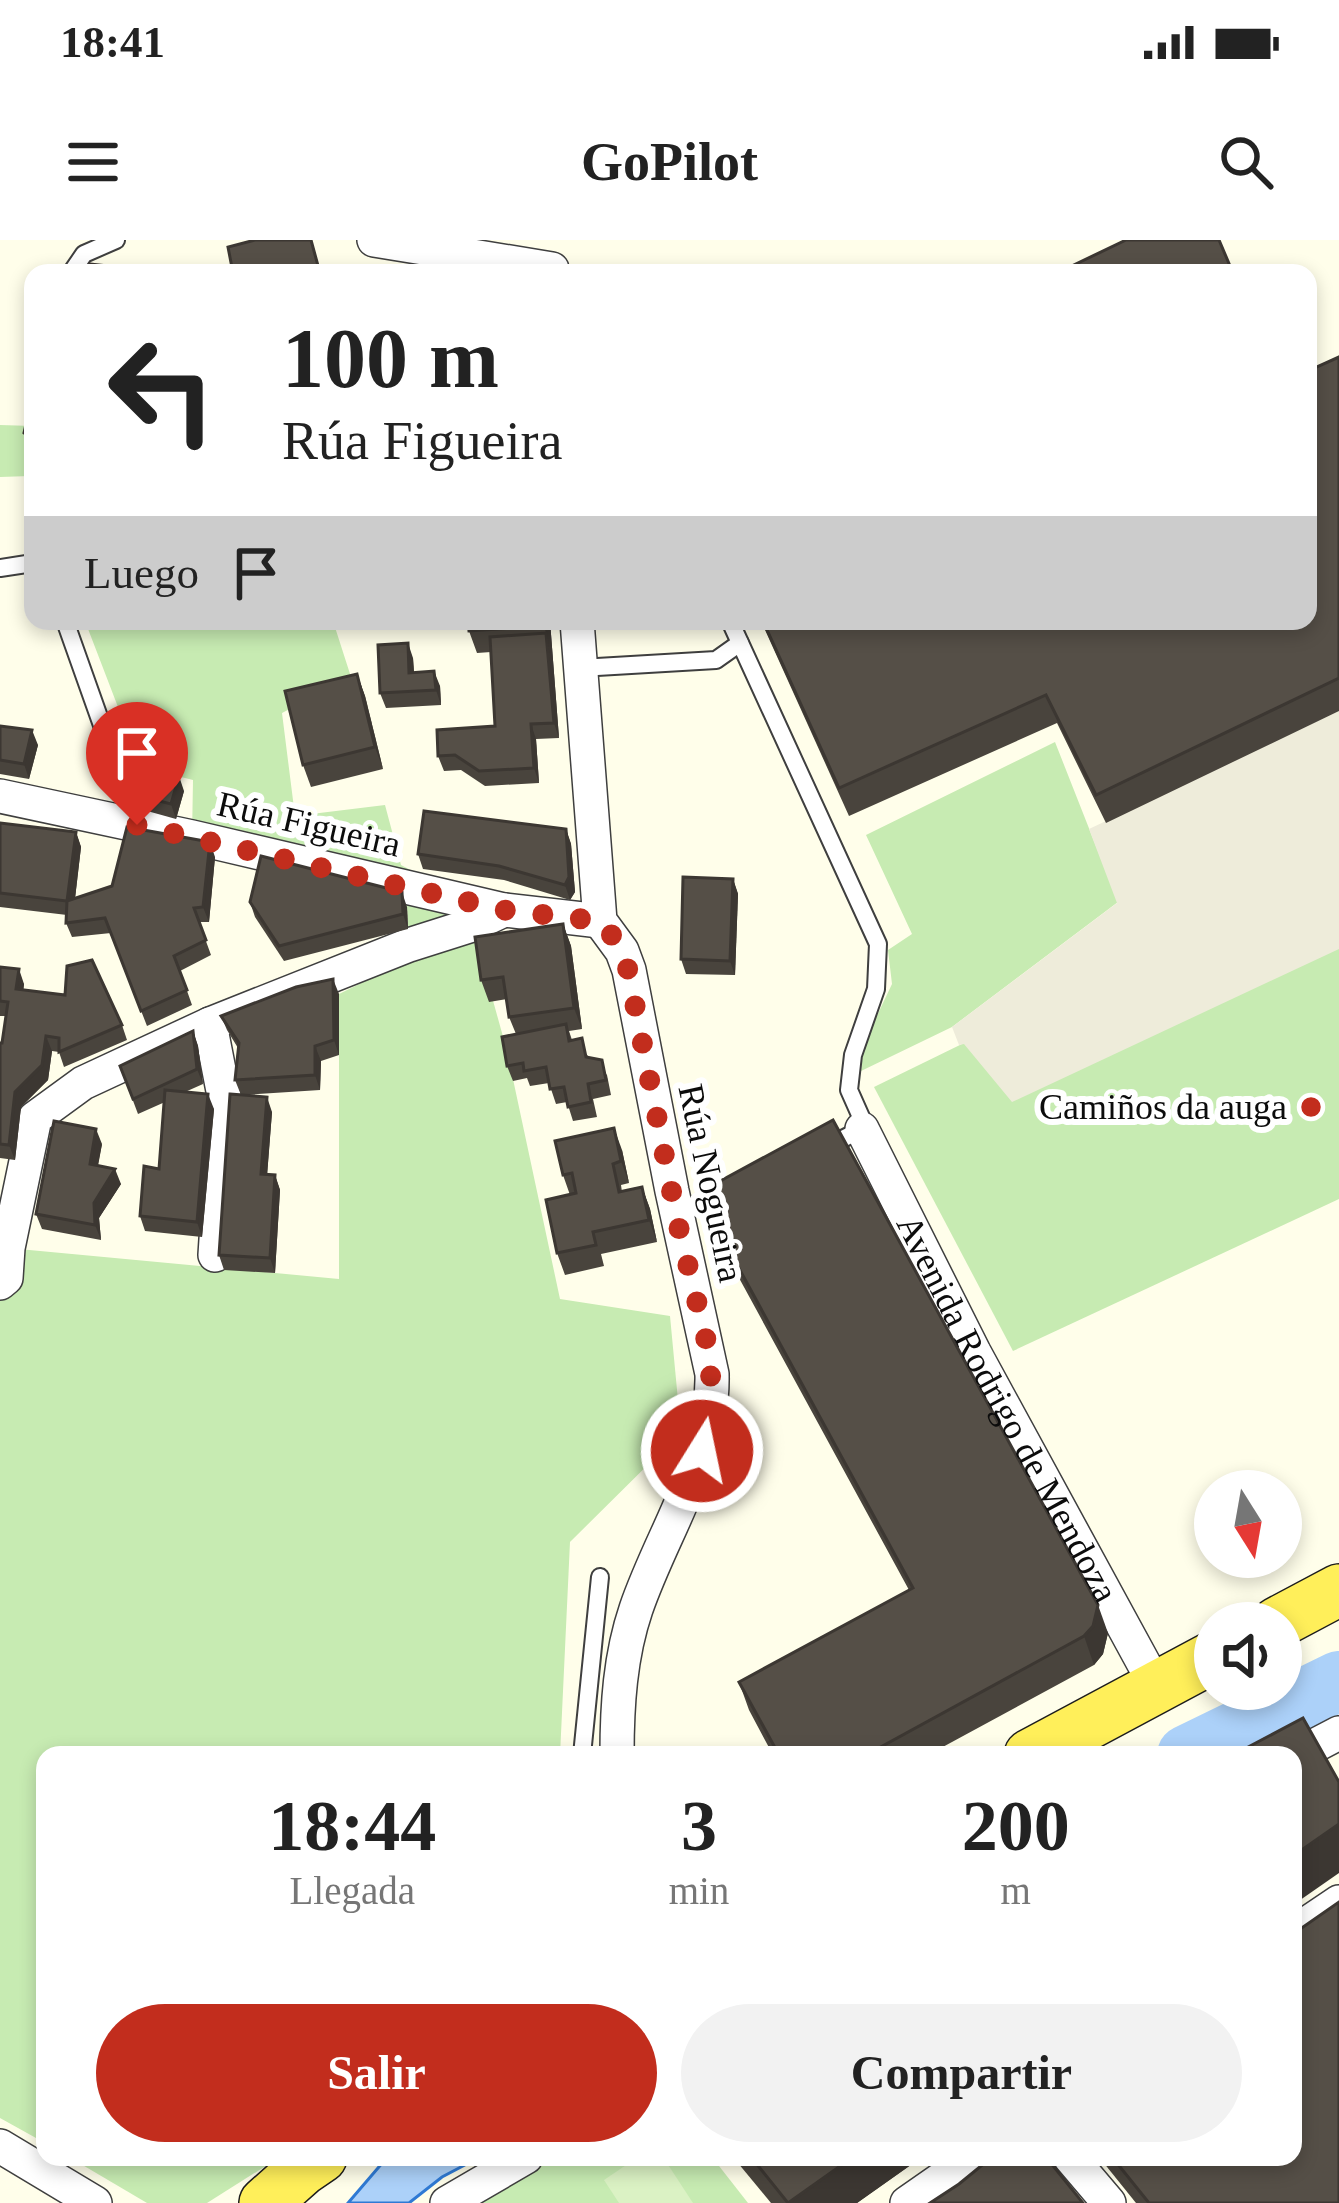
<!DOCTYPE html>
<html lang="es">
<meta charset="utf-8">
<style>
:root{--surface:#fff;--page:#f2f2f2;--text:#222;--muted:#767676;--accent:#c22d1d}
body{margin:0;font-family:"Times New Roman",serif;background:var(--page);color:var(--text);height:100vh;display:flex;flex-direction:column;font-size:45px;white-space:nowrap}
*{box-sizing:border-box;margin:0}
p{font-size:39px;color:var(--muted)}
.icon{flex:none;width:66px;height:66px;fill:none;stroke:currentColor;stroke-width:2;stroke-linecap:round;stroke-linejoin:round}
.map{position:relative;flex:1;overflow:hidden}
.details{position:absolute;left:36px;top:1506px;width:1266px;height:420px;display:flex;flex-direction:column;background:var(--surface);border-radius:24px;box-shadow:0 6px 18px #0003}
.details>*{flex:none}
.top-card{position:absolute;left:24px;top:24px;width:1293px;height:366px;border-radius:24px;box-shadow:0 6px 18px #0003;background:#fff;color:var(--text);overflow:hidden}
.needle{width:78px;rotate:169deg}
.fabs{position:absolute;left:1194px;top:1230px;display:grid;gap:24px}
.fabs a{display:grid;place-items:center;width:108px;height:108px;border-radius:50%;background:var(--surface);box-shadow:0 6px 18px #0003;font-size:60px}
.pin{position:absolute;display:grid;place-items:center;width:102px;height:102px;color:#fff;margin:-123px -51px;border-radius:50% 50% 50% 0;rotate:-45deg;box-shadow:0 0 12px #0007}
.pin .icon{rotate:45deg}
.me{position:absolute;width:132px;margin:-66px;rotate:10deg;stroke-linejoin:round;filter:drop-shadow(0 0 9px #0008)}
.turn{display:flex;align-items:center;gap:42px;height:252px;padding:0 60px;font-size:54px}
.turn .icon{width:156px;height:156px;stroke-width:2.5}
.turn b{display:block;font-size:84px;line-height:102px}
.then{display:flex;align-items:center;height:114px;padding:0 60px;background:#0003;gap:24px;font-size:45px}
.eta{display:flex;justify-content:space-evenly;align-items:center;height:204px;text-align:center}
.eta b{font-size:72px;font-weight:600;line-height:84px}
.primary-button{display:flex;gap:24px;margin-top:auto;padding:24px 60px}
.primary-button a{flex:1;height:138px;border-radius:72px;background:var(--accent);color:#fff;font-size:48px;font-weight:600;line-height:138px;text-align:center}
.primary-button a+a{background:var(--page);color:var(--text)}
.status{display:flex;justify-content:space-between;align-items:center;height:84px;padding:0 60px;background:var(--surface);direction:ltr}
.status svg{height:33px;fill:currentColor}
header{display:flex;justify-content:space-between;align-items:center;height:156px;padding:0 60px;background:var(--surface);font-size:54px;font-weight:600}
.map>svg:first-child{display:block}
.green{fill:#c7ebb2}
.pitch{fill:#dbf2c4}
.plaza{fill:#eeecda}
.water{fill:#acd1f9;stroke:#2f7ad4;stroke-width:3}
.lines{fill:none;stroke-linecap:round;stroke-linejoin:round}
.river{stroke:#acd1f9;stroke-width:60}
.lane-casing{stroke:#3f3f3f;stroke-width:20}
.street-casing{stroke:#3f3f3f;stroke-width:36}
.primary-casing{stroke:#1d1d1d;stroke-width:54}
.lane{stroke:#fff;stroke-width:16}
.street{stroke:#fff;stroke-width:33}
.primary{stroke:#ffef5a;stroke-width:51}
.wall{fill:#49443d}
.shaded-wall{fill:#3c3732}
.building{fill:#554f47;stroke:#3c3732;stroke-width:3}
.route{stroke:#c22d1d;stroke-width:21;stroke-dasharray:0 37.8}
.poi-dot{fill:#c22d1d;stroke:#fff;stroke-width:4.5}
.labels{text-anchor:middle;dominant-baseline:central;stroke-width:12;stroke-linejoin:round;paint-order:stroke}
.street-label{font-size:36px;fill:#0c0c0c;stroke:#fff}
.poi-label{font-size:36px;fill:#0c0c0c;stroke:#fff;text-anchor:end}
</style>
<div class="status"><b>18:41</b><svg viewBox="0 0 49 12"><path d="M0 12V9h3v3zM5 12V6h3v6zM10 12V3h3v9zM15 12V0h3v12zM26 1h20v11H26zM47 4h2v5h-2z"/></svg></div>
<header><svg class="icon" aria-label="menu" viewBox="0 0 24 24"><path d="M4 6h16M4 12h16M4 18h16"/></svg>GoPilot<svg class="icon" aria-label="search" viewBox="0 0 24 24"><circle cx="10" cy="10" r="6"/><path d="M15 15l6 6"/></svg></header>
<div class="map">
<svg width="1339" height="1963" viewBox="0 0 1339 1963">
<rect width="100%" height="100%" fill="#fffeea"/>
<g class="green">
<path d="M0,185L33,186L30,208L33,211V242L30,236L0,237Z"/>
<path d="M85,381H333L351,437L282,473L295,576L385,565L401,625L472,662V685L507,811L560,1059L670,1076L681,1192L570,1302L560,1515H45V1903L0,1878V1043L8,1008L339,1039V754L410,719L407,667L192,597L193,540L141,527Z"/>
<path d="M1055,502L1118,662L952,787L861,831L864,803L892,744L888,710L912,694L866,595Z"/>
<path d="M1339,708V959L1013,1111L874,847L964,803Z"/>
<path d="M69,1917H280L207,1963H147Z"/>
<path d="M526,1917H712L748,1963H446Z"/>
</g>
<path class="pitch" d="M638,1917H663L693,1963H619L604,1940Z"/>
<path class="plaza" d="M1339,471V709L1012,862L964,804L959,805L952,787L1117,663L1089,589Z"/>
<g class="water">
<path d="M1297,1439L1315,1482L1250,1515H1147Z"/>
<path d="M392,1917H480L442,1937L409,1963H348L384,1921Z"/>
</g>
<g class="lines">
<path class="river" d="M1187,1515L1339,1441"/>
<defs>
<g id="lane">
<path d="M71,33L84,14L116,0"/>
<path d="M0,328L33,323"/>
<path d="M65,381L137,584"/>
<path d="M730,381L878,704L876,749L853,815L849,850L861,877L862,889L823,909"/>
<path d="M580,428L716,420L740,403"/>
<path d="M582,1515L600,1337"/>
</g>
<g id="street">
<path d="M374,0L552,29"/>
<path d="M577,381L600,681L622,711L629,730L672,951L712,1134C714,1221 663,1290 636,1369C620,1416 617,1466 617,1515"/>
<path d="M0,556L192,597L504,670L600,681"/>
<path d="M210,784L225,861L215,1015"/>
<path id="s1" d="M862,889L974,1112L1156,1446"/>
<path d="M0,1043L6,1038L8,1008L35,878L83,843L210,784L409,705L472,685L504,670"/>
<path d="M1293,1517L1339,1493"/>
<path d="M1293,1693L1339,1662"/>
<path d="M0,1906L95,1963"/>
<path d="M1070,1917L1109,1963"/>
<path d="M447,1963L526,1917"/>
<path d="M907,1963L973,1917"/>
</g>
<g id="primary">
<path d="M1277,1383L1339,1350"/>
<path d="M1030,1515L1215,1416"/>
<path d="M265,1963L302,1930L321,1917"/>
</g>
</defs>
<use href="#lane" class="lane-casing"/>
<use href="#street" class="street-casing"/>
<use href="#primary" class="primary-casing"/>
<use href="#lane" class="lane"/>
<use href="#street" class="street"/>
<use href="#primary" class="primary"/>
</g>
<g class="wall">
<path d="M1339,117V471L1106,583L1057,483L849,576L761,381H1308Z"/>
<path d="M33,165V211L29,208L24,193Z"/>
<path d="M468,381H550L559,498L536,499L539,543L485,546L461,530L444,531L438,516L495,486L491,412L477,413L469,391Z"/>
<path d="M413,418L414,433L440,446L441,465L386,468L380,453Z"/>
<path d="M357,434L365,456L383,529L311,547L303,525Z"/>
<path d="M0,486L38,505L29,539L0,534Z"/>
<path d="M184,551L176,579L140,569L135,555Z"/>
<path d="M0,583L76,592L81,607L75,658L215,617L209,682H199L211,715L180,731L192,765L147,786L111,693L72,697L66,683L67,675L0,667Z"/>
<path d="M566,589L571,604L575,652L570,660L504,640L423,629L418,614Z"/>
<path d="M733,639L738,654L735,735L686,734L681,719Z"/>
<path d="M250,662L407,667L408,689L284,721L255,677Z"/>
<path d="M563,684L571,706L582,789L569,791L572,800L607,835L611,855L593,859L597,877L573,881L567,862L556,864L549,843L530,846L527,838L513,841L507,826L516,794L509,777L507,759L489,762L481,740Z"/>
<path d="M0,727L24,744L23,750L122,785L127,800L64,827L59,812L52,811L48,840L21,867L15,920L0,918V803H2L6,776H0Z"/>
<path d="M339,754V815L321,821L320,850L243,855L272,872L267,935H275L280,950L275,1033L224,1030L219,1015L241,855L235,840L238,808L227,790L221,776Z"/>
<path d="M193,791L198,806L203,844L185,852L214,869L202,997L145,991L140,976L159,929L165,862L138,874L120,826Z"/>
<path d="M102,904L98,926L121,944L99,978L101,1000L42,989L36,974Z"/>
<path d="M622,910L629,943L621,945L622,952L642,947L650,969L657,1002L601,1014L604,1026L565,1035L557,1013L570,955L563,935Z"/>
<path d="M698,953L1108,1393L1103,1414L1094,1425L928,1515H773L749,1470L739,1442L909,1350L708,981Z"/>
<path d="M733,1917H922L857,1963H771Z"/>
<path d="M1099,1917H1293L1339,1963H1136Z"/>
</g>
<g class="shaded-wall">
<path d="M543,381H550L559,498L554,483L546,393Z"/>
<path d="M408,403L413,418L415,448L409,433Z"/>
<path d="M434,431L440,446L441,465L436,450Z"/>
<path d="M357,434L365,456L383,529L375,507Z"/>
<path d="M531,484L536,499L539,543L534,528Z"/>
<path d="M32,490L38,505L29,539L24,524Z"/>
<path d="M179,536L184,551L176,579L171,564Z"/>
<path d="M566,589L571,604L575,652L570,660L565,645Z"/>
<path d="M76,592L81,607L73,676L67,661Z"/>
<path d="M210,602L215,617L209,682L203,667Z"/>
<path d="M733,639L738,654L735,735L730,721Z"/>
<path d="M402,652L407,667L408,689L403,674Z"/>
<path d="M563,684L571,706L582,789L574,768Z"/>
<path d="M19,729L24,744L22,764L16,749Z"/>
<path d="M333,739L339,754V815L334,800Z"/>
<path d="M193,791L198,806L203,844L197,829Z"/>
<path d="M46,796L52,811L48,840L21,867L15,920L9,905L15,852Z"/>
<path d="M315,806L321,821L320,850L315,835Z"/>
<path d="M208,854L214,869L202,997L197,982Z"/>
<path d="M267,857L272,872L266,949L261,934Z"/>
<path d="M614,888L622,910L629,943L621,921Z"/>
<path d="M96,889L102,904L95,939L90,924Z"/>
<path d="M115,929L121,944L99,978L101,1000L95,985L94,963Z"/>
<path d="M275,935L280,950L275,1033L270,1018Z"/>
<path d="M642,947L650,969L657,1002L649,980Z"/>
<path d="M1098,1365L1108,1393L1103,1414L1094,1425L1084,1396Z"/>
<path d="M1339,1584V1633L1293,1665V1616Z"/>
<path d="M853,1917H922L857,1963H788Z"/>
</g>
<g class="building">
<path d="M255,0H311L320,33H233L228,7Z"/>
<path d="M1126,0H1219L1233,33H1057Z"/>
<path d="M90,24L136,29V33H89Z"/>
<path d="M1339,117V438L1096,555L1046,455L839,548L763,381H1308V131Z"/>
<path d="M33,165V200L24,193L29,172Z"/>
<path d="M468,381H543L544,386L469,391Z"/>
<path d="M546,393L554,483L531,484L534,528L479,531L455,515L438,516L437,490L495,486L490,397Z"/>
<path d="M408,403L409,433L434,431L436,450L380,453L378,405Z"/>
<path d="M357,434L375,507L303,525L285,451Z"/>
<path d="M0,486L32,490L24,524L0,520Z"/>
<path d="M144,526L179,536L171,564L135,555Z"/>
<path d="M424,571L566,589L569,637L565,645L499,626L418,614Z"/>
<path d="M0,583L76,592L67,661L112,646L127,587L210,602L203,667L194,668L206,700L174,716L187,750L141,771L105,678L66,683L67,661L0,653Z"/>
<path d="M261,616L402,652L403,674L279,706L250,662Z"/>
<path d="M683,637L733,639L730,721L681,719Z"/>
<path d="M563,684L574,768L509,777L503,737L481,740L475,697Z"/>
<path d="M92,720L122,785L59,812V798L46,796L42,825L15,852L9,905L0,904V803H2L8,762L0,761V727L19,729L16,749L65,755L67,726Z"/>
<path d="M333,739L334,800L315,806V835L235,840L239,803L221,776L296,747Z"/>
<path d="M566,784L569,801L582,798L586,817L602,820L606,840L588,844L591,862L568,867L564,847L550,849L546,827L524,831L523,823L507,826L502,797Z"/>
<path d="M193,791L197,829L133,859L120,826Z"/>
<path d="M165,850L208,854L197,982L140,976L144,926L159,929Z"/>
<path d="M230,854L267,857L261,934L275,935L270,1018L219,1015Z"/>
<path d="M833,880L1098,1365L1093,1386L1084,1396L866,1515H779L739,1442L913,1348L698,953Z"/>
<path d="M54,881L96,889L90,924L115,929L94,963L95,985L36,974Z"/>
<path d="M614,888L621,921L613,924L619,952L642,947L649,980L593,992L596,1005L557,1013L546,960L576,953L572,933L563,935L555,901Z"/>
<path d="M1303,1478L1339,1542V1584L1293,1616V1515H1233Z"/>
<path d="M1339,1662V1963H1149L1112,1917H1293V1694Z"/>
<path d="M751,1917H853L788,1963Z"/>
<path d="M992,1917H1046L1083,1963H930L959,1944Z"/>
</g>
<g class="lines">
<path class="route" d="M137,585L504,670L600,681C614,696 622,710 628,730L678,984L709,1112L712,1156L702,1211"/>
</g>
<circle class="poi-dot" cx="1311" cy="867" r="12"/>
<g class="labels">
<g class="street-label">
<text transform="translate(309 584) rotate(13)">Rúa Figueira</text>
<text transform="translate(711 943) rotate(78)">Rúa Nogueira</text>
<text stroke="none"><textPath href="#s1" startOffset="315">Avenida Rodrigo de Mendoza</textPath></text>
</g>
<g class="poi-label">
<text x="1287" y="867">Camiños da auga</text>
</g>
</g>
</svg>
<div class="fabs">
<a><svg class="needle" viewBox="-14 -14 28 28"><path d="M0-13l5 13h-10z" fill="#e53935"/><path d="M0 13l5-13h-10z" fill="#767676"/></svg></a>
<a><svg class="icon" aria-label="sound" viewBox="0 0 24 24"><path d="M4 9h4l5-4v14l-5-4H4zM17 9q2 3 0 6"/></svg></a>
</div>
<div class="pin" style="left:137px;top:585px;background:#d93025"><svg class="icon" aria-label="arrive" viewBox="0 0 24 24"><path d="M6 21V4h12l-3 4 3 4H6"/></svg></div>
<svg class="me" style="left:702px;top:1211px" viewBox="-20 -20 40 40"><circle r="17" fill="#c22d1d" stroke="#fff" stroke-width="3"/><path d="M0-11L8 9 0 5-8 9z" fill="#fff"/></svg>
<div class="top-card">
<div class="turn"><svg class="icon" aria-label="left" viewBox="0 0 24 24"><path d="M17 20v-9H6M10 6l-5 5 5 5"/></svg><div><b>100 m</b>Rúa Figueira</div></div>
<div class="then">Luego<svg class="icon" aria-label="arrive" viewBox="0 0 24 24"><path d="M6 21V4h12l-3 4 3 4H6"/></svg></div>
</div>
<section class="details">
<div class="eta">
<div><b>18:44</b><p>Llegada</p></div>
<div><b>3</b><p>min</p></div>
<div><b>200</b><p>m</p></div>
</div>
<div class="primary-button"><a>Salir</a><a>Compartir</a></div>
</section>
</div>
